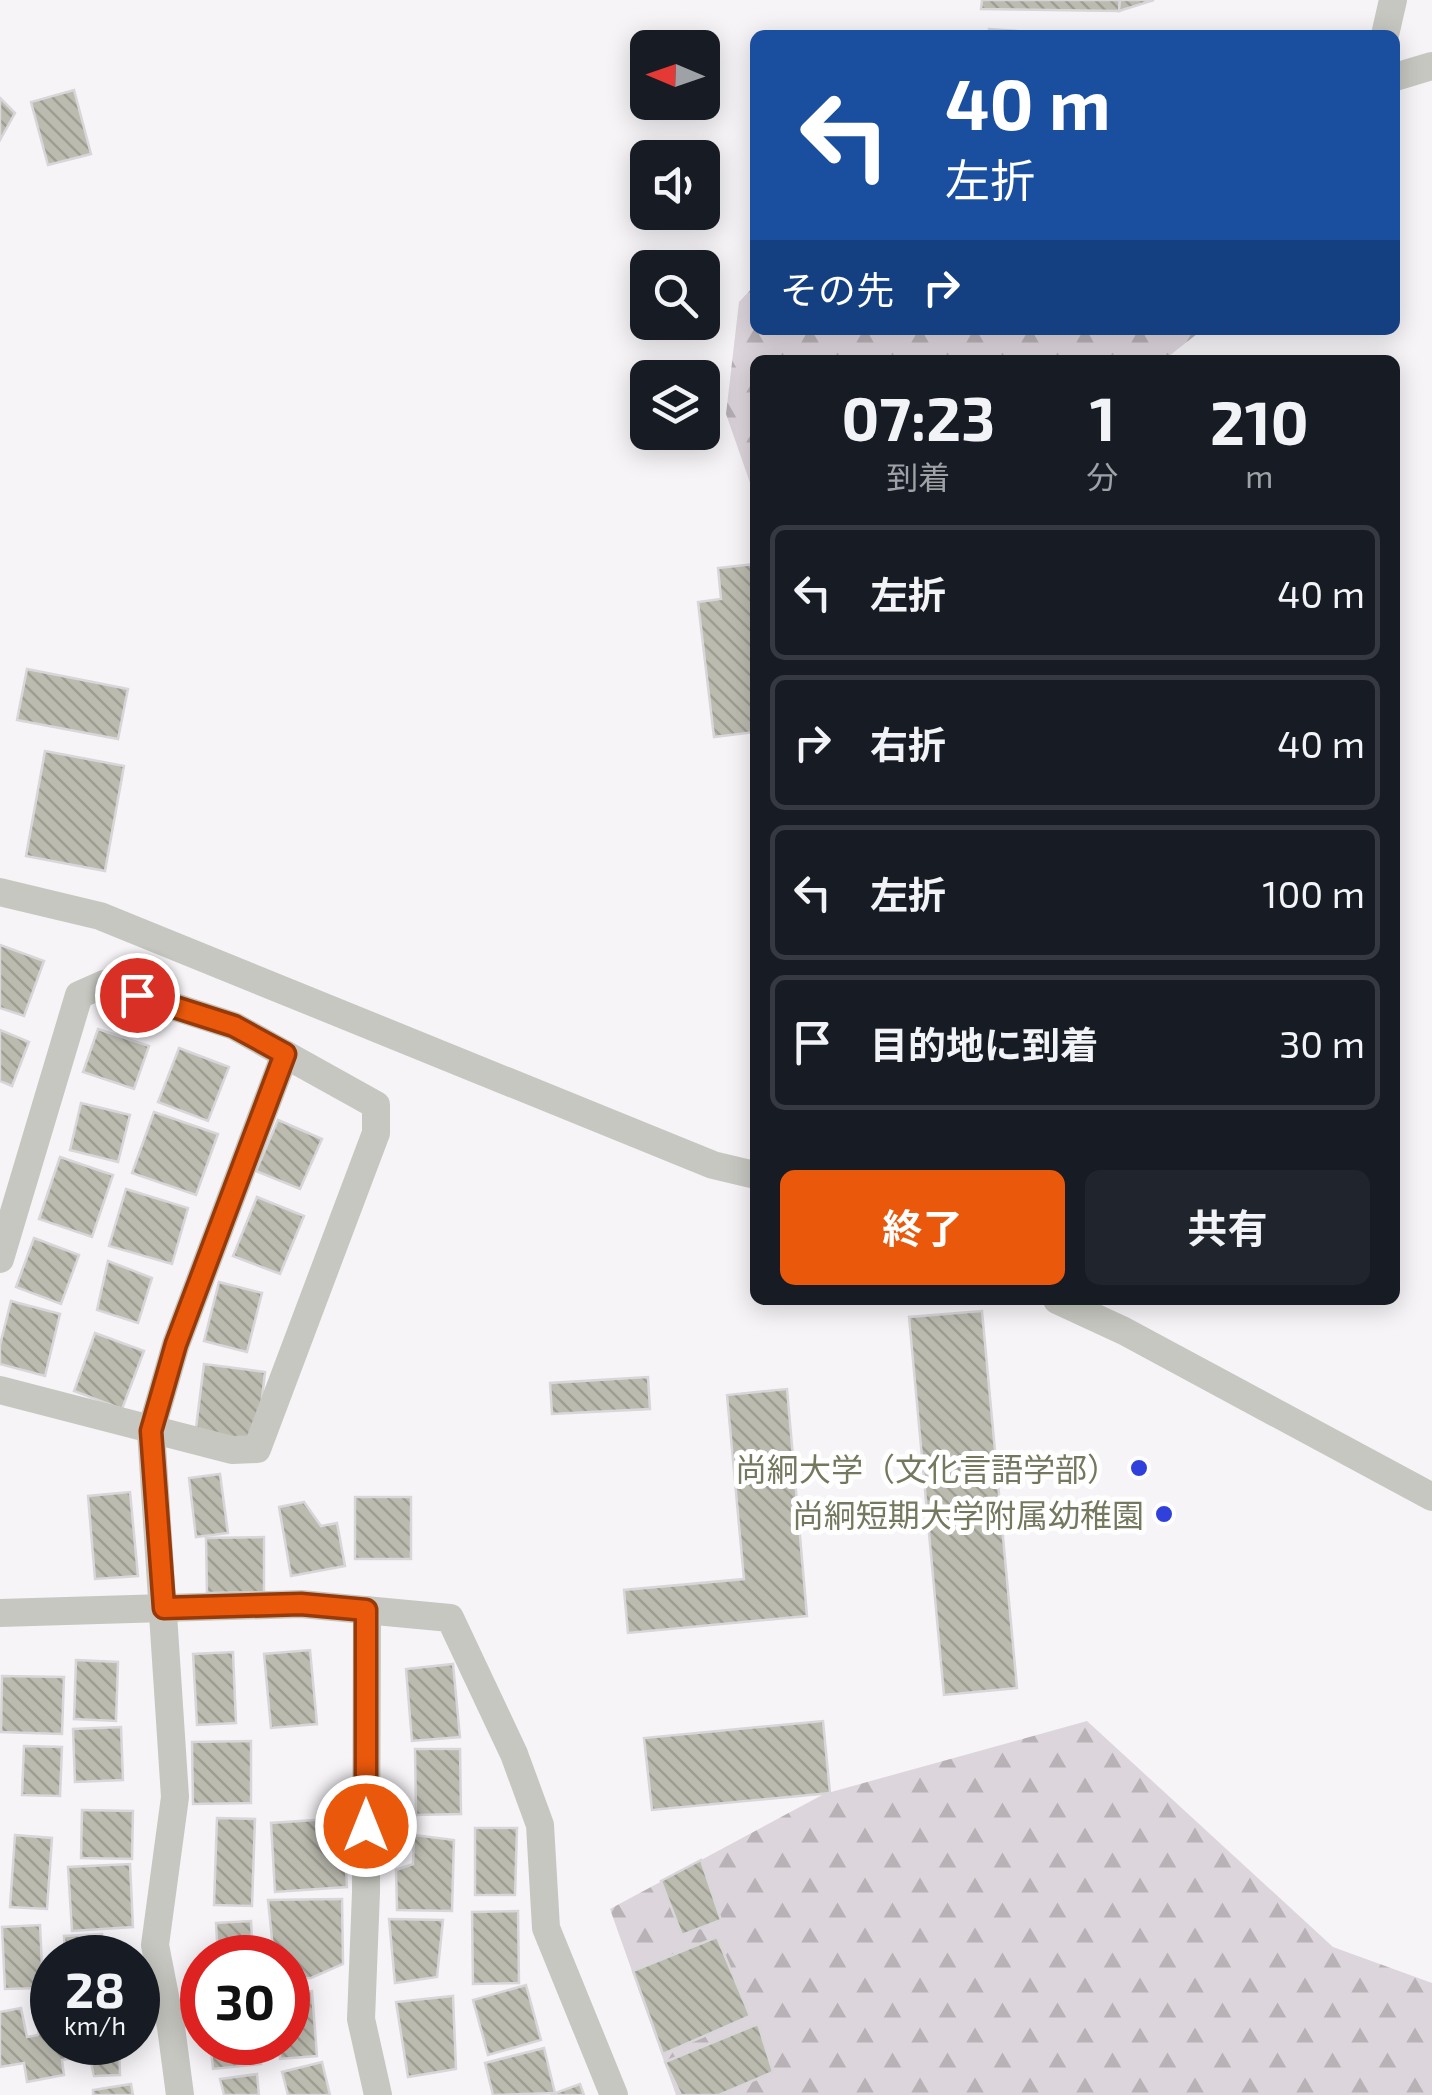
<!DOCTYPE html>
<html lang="ja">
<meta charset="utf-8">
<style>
:root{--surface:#171b24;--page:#20242c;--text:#f1f3f6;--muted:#9ea1a6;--line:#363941;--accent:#ea580c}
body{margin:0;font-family:"Exo 2","Noto Sans JP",sans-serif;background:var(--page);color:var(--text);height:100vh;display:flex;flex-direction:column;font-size:38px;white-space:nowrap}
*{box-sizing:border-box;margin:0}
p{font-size:32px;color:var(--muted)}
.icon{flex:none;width:55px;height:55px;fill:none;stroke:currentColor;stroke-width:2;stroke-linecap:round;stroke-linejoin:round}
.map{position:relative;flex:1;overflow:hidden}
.panel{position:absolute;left:750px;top:355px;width:650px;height:950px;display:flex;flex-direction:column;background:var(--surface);border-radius:15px;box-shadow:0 5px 25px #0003}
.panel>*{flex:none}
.top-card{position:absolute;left:750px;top:30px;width:650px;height:305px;border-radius:15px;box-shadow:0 5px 25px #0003;background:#1a4fa0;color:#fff;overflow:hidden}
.needle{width:65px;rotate:272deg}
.controls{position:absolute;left:630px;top:30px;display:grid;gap:20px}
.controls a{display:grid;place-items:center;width:90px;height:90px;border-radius:15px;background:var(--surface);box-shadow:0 5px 25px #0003;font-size:50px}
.speed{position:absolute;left:30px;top:1935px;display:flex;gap:20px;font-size:50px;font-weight:700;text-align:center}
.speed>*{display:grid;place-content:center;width:130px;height:130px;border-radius:50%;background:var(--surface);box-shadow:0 5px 25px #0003;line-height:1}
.speed small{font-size:25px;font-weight:400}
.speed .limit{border:15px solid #d22;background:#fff;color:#111}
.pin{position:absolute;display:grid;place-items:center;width:85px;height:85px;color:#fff;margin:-42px;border:5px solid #fff;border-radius:50%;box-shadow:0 2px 10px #0007}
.me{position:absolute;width:110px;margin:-55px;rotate:0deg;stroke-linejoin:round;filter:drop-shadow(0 0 8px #0008)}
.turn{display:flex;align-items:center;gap:35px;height:210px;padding:0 30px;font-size:45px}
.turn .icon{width:130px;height:130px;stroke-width:2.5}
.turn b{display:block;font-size:70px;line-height:85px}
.then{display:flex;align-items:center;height:95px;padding:0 30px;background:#0003;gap:20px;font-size:38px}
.eta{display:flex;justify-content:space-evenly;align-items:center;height:170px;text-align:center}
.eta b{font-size:60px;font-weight:700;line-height:70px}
.button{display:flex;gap:20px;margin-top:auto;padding:20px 30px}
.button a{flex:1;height:115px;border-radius:15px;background:var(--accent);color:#fff;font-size:40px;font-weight:700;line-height:115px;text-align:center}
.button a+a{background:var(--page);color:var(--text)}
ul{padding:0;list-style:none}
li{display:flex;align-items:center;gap:30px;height:135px;margin:0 20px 15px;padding:0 10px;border:5px solid var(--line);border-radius:15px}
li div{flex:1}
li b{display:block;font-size:38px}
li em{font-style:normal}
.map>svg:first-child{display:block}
.forest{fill:url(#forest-firs)}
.building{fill:url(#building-back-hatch);stroke:#d8d6d8;stroke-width:2.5}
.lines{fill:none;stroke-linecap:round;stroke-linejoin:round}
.street{stroke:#c6c7c0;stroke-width:28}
.route-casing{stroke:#983908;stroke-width:25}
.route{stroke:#ea580c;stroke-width:18}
.poi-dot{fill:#3041db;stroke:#fff;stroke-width:4}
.labels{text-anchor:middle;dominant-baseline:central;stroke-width:10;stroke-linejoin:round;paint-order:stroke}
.poi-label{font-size:32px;fill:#75785e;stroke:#fff;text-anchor:end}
</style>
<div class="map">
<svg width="1432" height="2095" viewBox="0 0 1432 2095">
<defs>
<pattern id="forest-firs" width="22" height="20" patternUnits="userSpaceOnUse" patternTransform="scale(2.5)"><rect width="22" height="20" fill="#ddd5dc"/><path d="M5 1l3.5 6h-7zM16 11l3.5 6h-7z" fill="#b8b2b6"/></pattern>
<pattern id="building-back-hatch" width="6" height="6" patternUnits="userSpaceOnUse" patternTransform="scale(2.5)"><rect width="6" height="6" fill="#bbbbb0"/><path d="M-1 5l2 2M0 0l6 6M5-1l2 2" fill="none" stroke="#9d9d92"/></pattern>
</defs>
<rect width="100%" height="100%" fill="#f6f4f7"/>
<g class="forest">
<path d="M755,285V330H1202L1164,360H755V497L726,414L739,302Z"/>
<path d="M1087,1721L1333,1947L1432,1983V2095H676L610,1909L824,1794Z"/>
</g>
<g class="building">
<path d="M982,0H1120L1119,11L981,9Z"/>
<path d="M1120,0H1154L1119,11Z"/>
<path d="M989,29L1072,35H989Z"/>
<path d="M74,90L91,154L48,165L31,102Z"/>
<path d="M0,98L15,113L0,140Z"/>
<path d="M755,564V732L714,737L698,602L721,599L718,568Z"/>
<path d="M27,669L128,689L118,739L17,720Z"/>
<path d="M45,751L124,766L105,871L26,856Z"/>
<path d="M0,945L44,961L24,1016L0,1008Z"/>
<path d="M98,1029L149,1046L134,1089L83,1072Z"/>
<path d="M0,1030L29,1042L12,1086L0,1081Z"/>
<path d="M179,1048L229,1067L208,1121L158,1102Z"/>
<path d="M81,1103L130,1115L118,1162L70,1150Z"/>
<path d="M154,1112L218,1134L196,1195L132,1173Z"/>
<path d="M278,1120L322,1139L300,1189L256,1171Z"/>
<path d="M60,1157L113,1175L92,1237L39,1219Z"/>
<path d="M126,1189L188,1208L172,1264L109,1246Z"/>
<path d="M257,1197L304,1216L280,1274L233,1256Z"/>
<path d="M34,1238L79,1255L61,1304L16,1287Z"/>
<path d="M108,1261L152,1278L138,1323L97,1310Z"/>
<path d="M219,1282L262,1293L247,1352L204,1341Z"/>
<path d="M11,1301L60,1314L45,1376L0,1364V1345Z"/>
<path d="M982,1311L1017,1688L944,1695L909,1317Z"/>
<path d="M95,1333L144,1351L122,1409L74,1391Z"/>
<path d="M204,1364L265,1372L257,1443L195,1436Z"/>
<path d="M648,1377L650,1409L552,1414L550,1383Z"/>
<path d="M787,1389L807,1616L628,1633L624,1590L744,1579L727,1395Z"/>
<path d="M220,1474L228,1533L196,1537L189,1478Z"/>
<path d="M130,1492L138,1576L95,1579L88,1496Z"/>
<rect x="355" y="1497" width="56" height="62"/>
<path d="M304,1502L321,1526L337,1523L345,1566L291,1576L279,1507Z"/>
<path d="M264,1537V1592L207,1593L206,1538Z"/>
<path d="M310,1650L317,1724L271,1728L264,1654Z"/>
<path d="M233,1652L236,1723L197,1725L193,1654Z"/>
<path d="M76,1660L118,1662L116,1721L74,1719Z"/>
<path d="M453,1664L460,1737L412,1741L406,1669Z"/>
<path d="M2,1676L64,1677L62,1734L1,1732Z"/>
<path d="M823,1721L830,1793L652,1810L644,1738Z"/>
<path d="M121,1727L123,1780L75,1782L73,1729Z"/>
<path d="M251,1741V1803L193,1804L192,1742Z"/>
<path d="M24,1746L62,1747L60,1796L22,1795Z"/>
<path d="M415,1749H460L461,1814L416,1815Z"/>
<path d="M82,1810L133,1811L132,1859L81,1858Z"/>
<path d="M217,1818L255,1819L252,1906L214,1905Z"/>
<path d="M343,1818L347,1887L275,1892L271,1823Z"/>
<path d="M475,1828H517L515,1895H475Z"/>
<path d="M15,1835L52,1838L47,1909L10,1907Z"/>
<path d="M414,1835L454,1840L452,1911L397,1910L396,1870L413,1864Z"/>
<path d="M701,1860L721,1920L682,1935L661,1881Z"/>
<path d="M130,1864L133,1927L72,1931L68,1867Z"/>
<path d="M342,1899L343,1964L311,1978L288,1979V1958H274L268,1900Z"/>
<path d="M518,1911L519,1983L473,1984L472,1912Z"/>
<path d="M389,1919L443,1920L437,1977L395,1983Z"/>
<path d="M251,1921L253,1958H218L216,1923Z"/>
<path d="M40,1925L43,1988L5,1989L2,1927Z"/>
<path d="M102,1934L103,1950L130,1949L131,1958H65L64,1936Z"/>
<path d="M717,1937L750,2016L663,2054L633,1971Z"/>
<path d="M526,1985L541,2040L488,2055L473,2000Z"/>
<path d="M312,1991L317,2056L280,2059L279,2042H288V1993Z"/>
<path d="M453,1996L456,2069L408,2077L396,2002Z"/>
<path d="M42,2006L52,2008V2042H69L72,2058L62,2060L64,2075L27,2082L24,2063L0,2067V2012L21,2008L27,2037L38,2035Z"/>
<path d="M758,2024L773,2072L719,2095H681L665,2062Z"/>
<path d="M86,2042H119L120,2075L94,2076Z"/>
<path d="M210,2042H259L261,2064L213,2069Z"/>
<path d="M544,2048L555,2093L493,2095L485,2063Z"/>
<path d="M322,2062L330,2095H288L282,2072Z"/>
<path d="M257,2074L259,2095H224L220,2079Z"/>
<path d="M131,2084L133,2095H93V2090Z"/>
<path d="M580,2084L584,2095H550Z"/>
</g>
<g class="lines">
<g class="street">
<path d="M1385,35L1393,0"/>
<path d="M1395,77L1432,66"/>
<path d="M0,892L100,916L713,1165L755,1175"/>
<path d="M0,1259L79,995L104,984L234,1026L376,1105V1133L257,1449L232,1450L0,1390"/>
<path d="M1057,1300L1124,1331L1432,1497"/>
<path d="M367,1610L366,1892L361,2019L378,2095"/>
<path d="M0,1613L301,1604L450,1618L514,1754L540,1825L546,1928L614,2095"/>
<path d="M180,2095L171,2027L155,1945L175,1797L151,1431L176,1344L285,1054"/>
</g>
</g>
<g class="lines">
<defs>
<path id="route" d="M137,995L234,1026L285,1054L176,1344L151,1431L164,1608L301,1604L366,1610V1826"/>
</defs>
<use href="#route" class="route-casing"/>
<use href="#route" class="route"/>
</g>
<g class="poi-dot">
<circle cx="1139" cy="1468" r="10"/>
<circle cx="1164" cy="1514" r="10"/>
</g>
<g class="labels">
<g class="poi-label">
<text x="1119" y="1468">尚絅大学（文化言語学部）</text>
<text x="1144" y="1514">尚絅短期大学附属幼稚園</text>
</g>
</g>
</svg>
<div class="controls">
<a><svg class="needle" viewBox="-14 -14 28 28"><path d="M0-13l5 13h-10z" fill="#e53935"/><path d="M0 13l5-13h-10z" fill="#9ea1a6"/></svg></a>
<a><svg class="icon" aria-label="sound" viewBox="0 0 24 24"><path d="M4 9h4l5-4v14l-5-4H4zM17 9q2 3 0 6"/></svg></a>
<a><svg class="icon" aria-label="search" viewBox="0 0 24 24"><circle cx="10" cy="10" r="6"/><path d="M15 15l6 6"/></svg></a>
<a><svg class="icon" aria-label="layers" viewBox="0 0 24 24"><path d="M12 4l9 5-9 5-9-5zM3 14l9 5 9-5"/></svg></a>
</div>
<div class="speed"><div>28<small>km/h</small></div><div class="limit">30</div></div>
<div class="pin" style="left:137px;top:995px;background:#d93025"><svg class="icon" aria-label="arrive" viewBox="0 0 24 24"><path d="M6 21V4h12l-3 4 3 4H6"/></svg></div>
<svg class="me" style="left:366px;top:1826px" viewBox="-20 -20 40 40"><circle r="17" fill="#ea580c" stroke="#fff" stroke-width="3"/><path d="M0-11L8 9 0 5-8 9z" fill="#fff"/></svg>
<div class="top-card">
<div class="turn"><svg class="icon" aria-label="left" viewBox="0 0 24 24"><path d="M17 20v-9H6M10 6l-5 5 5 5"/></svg><div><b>40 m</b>左折</div></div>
<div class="then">その先<svg class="icon" aria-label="right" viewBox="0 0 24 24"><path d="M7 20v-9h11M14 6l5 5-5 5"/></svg></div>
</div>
<section class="panel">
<div class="eta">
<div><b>07:23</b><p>到着</p></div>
<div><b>1</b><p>分</p></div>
<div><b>210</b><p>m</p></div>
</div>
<ul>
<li><svg class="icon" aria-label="left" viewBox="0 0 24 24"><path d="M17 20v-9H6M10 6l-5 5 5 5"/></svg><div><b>左折</b></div><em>40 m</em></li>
<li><svg class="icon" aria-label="right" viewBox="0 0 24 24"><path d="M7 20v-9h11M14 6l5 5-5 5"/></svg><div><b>右折</b></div><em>40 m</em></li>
<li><svg class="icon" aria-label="left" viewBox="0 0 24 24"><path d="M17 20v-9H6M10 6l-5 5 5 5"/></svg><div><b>左折</b></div><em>100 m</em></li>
<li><svg class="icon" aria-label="arrive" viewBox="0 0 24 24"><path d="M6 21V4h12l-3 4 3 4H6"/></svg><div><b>目的地に到着</b></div><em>30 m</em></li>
</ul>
<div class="button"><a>終了</a><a>共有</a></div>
</section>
</div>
